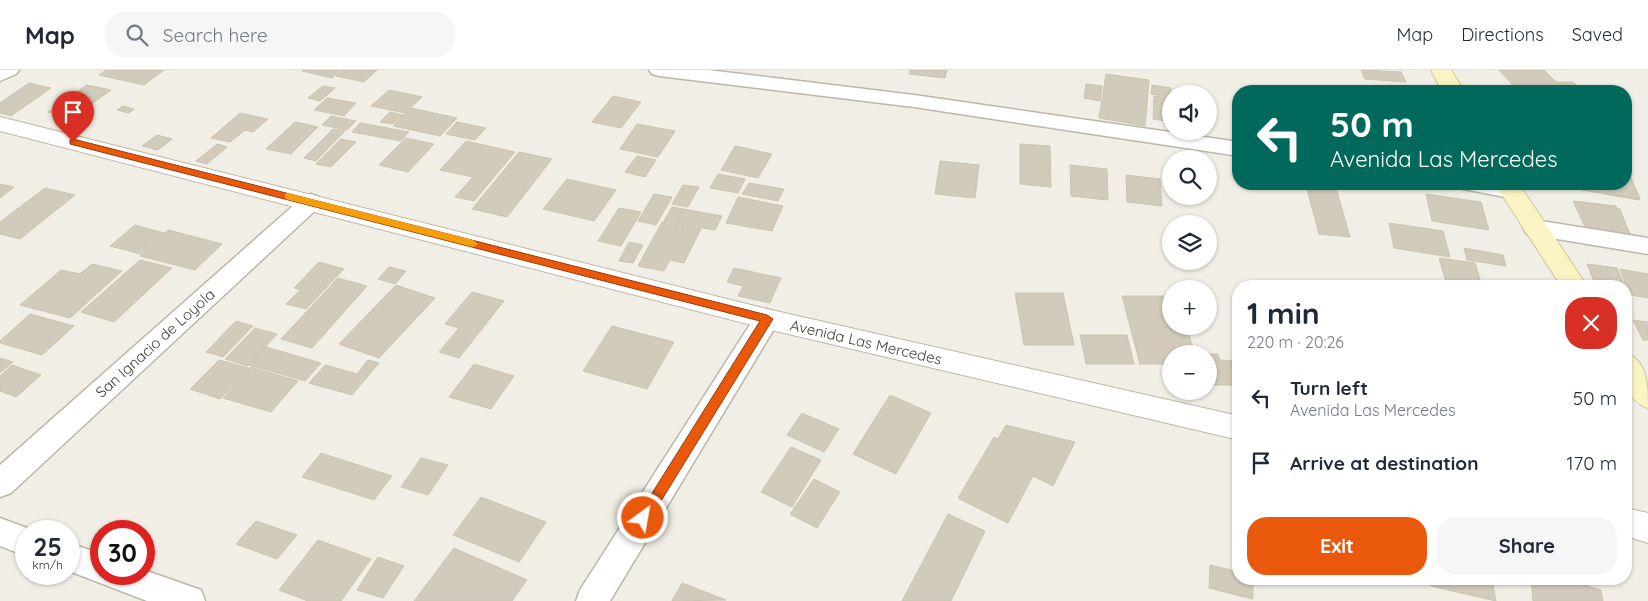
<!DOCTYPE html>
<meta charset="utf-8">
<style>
:root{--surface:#fff;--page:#f6f6f7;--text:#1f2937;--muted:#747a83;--line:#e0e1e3;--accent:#ea580c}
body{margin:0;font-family:Quicksand,sans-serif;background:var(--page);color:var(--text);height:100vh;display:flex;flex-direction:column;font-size:19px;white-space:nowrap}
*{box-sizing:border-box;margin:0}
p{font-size:16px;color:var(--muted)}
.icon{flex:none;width:28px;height:28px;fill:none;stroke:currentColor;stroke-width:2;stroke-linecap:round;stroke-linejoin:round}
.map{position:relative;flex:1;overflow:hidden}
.panel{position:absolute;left:1232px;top:210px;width:400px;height:305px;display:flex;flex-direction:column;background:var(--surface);border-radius:20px;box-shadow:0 1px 4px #0004}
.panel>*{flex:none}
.top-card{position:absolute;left:1232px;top:15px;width:400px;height:105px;border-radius:20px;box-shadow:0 1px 4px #0004;background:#00695c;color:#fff;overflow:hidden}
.tools{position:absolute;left:1162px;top:15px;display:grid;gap:10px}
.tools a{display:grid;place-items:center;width:55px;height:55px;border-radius:50%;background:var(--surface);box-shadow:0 1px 4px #0004;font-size:25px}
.speed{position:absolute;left:15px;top:450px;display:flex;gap:10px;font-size:25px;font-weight:700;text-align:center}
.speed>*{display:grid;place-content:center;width:65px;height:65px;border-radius:50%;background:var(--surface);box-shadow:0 1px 4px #0004;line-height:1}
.speed small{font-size:12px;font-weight:400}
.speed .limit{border:8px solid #d22;background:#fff;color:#111}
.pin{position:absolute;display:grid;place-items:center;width:42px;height:42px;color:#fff;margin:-51px -21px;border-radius:50% 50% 50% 0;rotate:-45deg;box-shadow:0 0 5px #0007}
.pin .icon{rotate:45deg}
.me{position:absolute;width:55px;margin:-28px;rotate:32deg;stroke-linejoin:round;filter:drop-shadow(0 0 4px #0008)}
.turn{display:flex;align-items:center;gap:18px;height:105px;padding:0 15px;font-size:22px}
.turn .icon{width:65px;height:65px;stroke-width:2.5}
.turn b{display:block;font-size:35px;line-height:42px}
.round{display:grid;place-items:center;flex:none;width:52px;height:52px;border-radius:20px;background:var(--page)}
.head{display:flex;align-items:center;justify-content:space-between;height:85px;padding:0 15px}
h1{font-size:30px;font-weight:800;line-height:38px}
.primary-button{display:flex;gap:10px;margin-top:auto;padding:10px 15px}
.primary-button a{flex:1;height:58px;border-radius:20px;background:var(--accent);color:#fff;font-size:20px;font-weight:800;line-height:58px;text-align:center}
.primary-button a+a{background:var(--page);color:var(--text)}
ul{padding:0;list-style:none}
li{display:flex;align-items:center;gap:15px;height:65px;padding:0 15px}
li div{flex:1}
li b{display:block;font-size:19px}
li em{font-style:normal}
header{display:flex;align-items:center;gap:30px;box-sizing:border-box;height:70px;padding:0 25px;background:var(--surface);border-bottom:1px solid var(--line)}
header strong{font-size:24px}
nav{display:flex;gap:28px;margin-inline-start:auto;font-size:18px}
.search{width:350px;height:45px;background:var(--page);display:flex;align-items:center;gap:12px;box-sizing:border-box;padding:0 18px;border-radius:20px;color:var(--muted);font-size:19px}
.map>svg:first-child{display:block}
.building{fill:#d2cbbb;stroke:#ccc4af}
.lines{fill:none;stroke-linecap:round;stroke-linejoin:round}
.minor-casing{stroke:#bcb7a8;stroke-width:3}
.tertiary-casing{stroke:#bcb7a8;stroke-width:2}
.secondary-casing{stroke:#cec697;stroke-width:2}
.minor{fill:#fff;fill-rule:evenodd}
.tertiary{fill:#fff;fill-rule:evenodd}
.secondary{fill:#faf4c5;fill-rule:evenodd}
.route{fill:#ea580c;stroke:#983908}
.slow{fill:#f59e0b}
.labels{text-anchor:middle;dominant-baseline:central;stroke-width:5;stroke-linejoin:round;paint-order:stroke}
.street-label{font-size:15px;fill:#433f35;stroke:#fff}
</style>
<header>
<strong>Map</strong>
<div class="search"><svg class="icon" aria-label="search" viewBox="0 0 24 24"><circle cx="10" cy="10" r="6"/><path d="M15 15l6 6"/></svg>Search here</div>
<nav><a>Map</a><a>Directions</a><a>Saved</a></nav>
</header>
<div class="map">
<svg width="1648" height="531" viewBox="0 0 1648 531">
<rect width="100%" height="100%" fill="#f1efe5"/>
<g class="building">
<path d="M106,0H164L144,15L99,5Z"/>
<path d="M304,0H341L332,8L302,1Z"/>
<path d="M343,0H377L364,12L336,6Z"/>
<path d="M910,0H947L945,8L909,4Z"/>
<path d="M1361,0L1401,2L1406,12L1365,9Z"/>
<path d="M1499,0H1544L1556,12H1573L1582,21L1517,20Z"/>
<path d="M1106,4L1149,10L1145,56L1099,48Z"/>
<path d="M29,13L51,18L11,46L0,43V33Z"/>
<path d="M1086,14L1102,16L1100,31L1084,28Z"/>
<path d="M87,15L111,20L72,48L48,42Z"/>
<path d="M1152,15L1171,18L1170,27L1151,24Z"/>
<path d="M323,16L335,18L320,31L308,28Z"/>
<path d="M1362,16L1405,21H1363Z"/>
<path d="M389,20L422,27L405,43L371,36Z"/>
<path d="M613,26L641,32L621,58L592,52Z"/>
<path d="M1154,26L1171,28V52L1153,49Z"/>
<path d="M327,28L356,33L344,46L314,40Z"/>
<path d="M123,36L134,39L129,43L117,40Z"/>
<path d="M411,38L457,48L440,66L393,56Z"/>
<path d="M390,42L403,45L393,54L380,52Z"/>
<path d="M240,43L268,49L253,62L245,60L230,72L211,68Z"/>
<path d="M331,46L356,51L347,60L322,55Z"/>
<path d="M295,52L318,57L291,84L266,79Z"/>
<path d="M457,52L486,58L475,70L446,64Z"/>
<path d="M360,53L409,62L401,71L352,62Z"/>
<path d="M637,54L675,61L658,87L620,79Z"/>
<path d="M333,59L345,61L316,91L304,88Z"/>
<path d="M157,65L172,69L158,80L142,76Z"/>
<path d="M406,68L434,74L408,102L379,95Z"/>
<path d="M341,69L356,72L331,97L316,94Z"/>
<path d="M466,71L515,82L474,131L455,127L473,107L440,100Z"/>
<path d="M217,74L227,77L207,94L196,91Z"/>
<path d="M1020,74L1050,76L1051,117L1020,114Z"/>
<path d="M735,76L772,84L758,108L721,100Z"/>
<path d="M519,82L552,89L507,147L472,139Z"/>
<path d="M637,86L656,90L645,107L625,102Z"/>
<path d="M940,91L979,95L975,128L935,124Z"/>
<path d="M1070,95L1107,99L1108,130L1071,126Z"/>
<path d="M1626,103L1639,130L1604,124L1600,114H1626Z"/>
<path d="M718,104L745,109L738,123L710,118Z"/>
<path d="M1626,104L1630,105L1640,129L1581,120L1579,114H1626Z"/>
<path d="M1126,105L1160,109L1162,136L1127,132Z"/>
<path d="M567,109L616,120L594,151L543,139Z"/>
<path d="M749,113L784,119L778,131L742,124Z"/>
<path d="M0,114L14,117L0,128Z"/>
<path d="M683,115L699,117L688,137L672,134Z"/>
<path d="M1306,115L1336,118L1350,167L1319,164Z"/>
<path d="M45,118L75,125L20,169L0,164V152Z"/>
<path d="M654,124L672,127L656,155L638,151Z"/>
<path d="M1426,124L1481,132L1489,160L1432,151Z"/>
<path d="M738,127L783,136L772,161L726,153Z"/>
<path d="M1573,131L1616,136L1631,165L1586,159Z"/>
<path d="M1581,133L1620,139L1630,166L1590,159Z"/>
<path d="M672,137L722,146L715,160L664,151Z"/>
<path d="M619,138L641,142L621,176L598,171Z"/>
<path d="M662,152L701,159L684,193L670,190L664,201L638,196Z"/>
<path d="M1389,153L1443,161L1450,187L1394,178Z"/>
<path d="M135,155L164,163L140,184L110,176Z"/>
<path d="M168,160L222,174L195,200L140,186Z"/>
<path d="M629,172L643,175L633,193L619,191Z"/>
<path d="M1464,178L1503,185L1506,196L1467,190Z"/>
<path d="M1439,188L1475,193L1482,216L1446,212Z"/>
<path d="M140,190L172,198L114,252L81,242Z"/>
<path d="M319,192L344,199L319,225L294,218Z"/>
<path d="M92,194L122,201L70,248L20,235L61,200L80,204Z"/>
<path d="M1587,194L1617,198L1625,216H1596Z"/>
<path d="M389,197L406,201L395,214L378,209Z"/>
<path d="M734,198L781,208L770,233L738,226L743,216L727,212Z"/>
<path d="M1620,199L1648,204V228L1630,225Z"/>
<path d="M338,208L367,216L312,278L281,269Z"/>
<path d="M396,215L435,228L379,288L339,274Z"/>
<path d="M299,221L319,226L306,239L286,234Z"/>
<path d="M472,222L504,231L459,288L439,282L459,258L445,254Z"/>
<path d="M1015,223H1063L1074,275H1024Z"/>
<path d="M1122,226H1171V256H1186L1195,284H1171V294H1140Z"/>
<path d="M30,244L74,256L42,285L0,273V271Z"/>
<path d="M1633,250L1648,252V270H1643Z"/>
<path d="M236,251L253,256L223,287L206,282Z"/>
<path d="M612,256L674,272L647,319L583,301Z"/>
<path d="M255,258L277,264L248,296L225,289Z"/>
<path d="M1080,265H1127L1134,294H1086Z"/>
<path d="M266,277L321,293L305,311L249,295Z"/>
<path d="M1197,284H1218L1220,290L1239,291V315H1209V284Z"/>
<path d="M0,288L13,292L0,303Z"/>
<path d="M219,290L249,298L220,329L190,319Z"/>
<path d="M368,290L379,293L352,325L309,313L325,295L357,304Z"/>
<path d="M474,294L514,306L491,339L449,327Z"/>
<path d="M12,295L41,305L16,327L0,321V306Z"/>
<path d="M251,297L298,311L271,342L223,328Z"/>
<path d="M890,325L931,343L896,404L853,384Z"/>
<path d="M802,343L839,359L824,382L787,365Z"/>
<path d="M1006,355L1075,372L1053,416L1033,406L1008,453L958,428L994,367L998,369Z"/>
<path d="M791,377L821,390L792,437L761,422Z"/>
<path d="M321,383L392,406L374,430L302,407Z"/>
<path d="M421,388L448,395L428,425L401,417Z"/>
<path d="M814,409L840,422L817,458L790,444Z"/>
<path d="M481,427L546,452L519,492L453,465Z"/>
<path d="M948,444L985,461L951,531H902Z"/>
<path d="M256,451L297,465L277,489L236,474Z"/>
<path d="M318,470L371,489L341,531H308L279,520Z"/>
<path d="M454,478L527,510L512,531H414Z"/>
<path d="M378,487L404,496L383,528L357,520Z"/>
<path d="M1210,495L1239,502V509H1253V529L1209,518Z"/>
<path d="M1430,509H1492L1496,531L1431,516Z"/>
<path d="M1531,509H1563L1601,520L1603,531H1533Z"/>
<path d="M682,513L726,530L672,531Z"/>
</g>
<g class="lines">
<defs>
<g id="minor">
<path d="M0,0H19L16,4L0,11Z"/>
<path d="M649,0H708L914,25L1239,72V86L914,37L659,6L652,4Z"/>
<path d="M1460,114H1515L1518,115L1521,120L1518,125L1510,128L1463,119Z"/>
<path d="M311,124L319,127L323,132L319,137L11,423L0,427V395L303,127Z"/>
<path d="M1535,150L1648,168V184L1527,164L1523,158L1527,152Z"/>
<path d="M767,239L776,242L780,249L610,531H576L580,520L758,242Z"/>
<path d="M0,448L35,461H26V486L0,476Z"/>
<path d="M69,473L101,484V504H144V500L201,520L205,531H147L69,501Z"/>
</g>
<g id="tertiary">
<path d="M0,47L767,239L1239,346V370L767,259L0,61Z"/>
<path d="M1626,438L1648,443V473L1626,466Z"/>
</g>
<g id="secondary">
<path d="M1431,0H1451L1464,21H1442Z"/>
<path d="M1495,114H1519L1587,216H1561Z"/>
<path d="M1626,283C1648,291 1648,316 1648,338C1622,329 1626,306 1626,283Z"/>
</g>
</defs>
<use href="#minor" class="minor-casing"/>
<use href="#tertiary" class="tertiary-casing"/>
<use href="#secondary" class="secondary-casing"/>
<use href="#minor" class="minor"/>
<use href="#tertiary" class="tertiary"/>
<use href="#secondary" class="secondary"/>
</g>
<path class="route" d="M73,69L767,245L773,249L648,452L643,454L639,452L637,448L639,444L760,251L70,74V70Z"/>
<path class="slow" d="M288,123L473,170L478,174L473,177L285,129V124Z"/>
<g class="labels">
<g class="street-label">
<text transform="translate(866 272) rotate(13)">Avenida Las Mercedes</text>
<text transform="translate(155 273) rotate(-42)">San Ignacio de Loyola</text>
</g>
</g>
</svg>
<div class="tools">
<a><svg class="icon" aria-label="sound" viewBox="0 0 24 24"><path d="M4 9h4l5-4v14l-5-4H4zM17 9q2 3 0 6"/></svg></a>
<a><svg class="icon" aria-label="search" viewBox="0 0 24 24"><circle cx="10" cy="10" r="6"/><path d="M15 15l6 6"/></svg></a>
<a><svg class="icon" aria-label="layers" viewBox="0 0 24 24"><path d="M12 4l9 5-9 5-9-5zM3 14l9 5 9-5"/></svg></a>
<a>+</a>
<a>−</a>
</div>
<div class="speed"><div>25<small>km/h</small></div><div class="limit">30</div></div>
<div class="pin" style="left:73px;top:72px;background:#d93025"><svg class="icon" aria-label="arrive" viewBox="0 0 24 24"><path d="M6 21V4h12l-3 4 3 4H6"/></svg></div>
<svg class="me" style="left:643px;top:448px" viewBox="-20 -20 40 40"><circle r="17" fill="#ea580c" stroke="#fff" stroke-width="3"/><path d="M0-11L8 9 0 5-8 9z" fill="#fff"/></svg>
<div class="top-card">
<div class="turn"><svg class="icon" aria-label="left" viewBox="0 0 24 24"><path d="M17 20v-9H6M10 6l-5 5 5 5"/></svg><div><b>50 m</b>Avenida Las Mercedes</div></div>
</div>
<section class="panel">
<div class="head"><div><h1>1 min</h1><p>220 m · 20:26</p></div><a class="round" style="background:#d93025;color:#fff"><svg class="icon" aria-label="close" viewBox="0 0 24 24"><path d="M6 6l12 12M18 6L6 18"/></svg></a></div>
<ul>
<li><svg class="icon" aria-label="left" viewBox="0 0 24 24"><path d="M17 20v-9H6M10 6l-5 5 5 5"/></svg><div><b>Turn left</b><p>Avenida Las Mercedes</p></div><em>50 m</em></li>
<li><svg class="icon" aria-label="arrive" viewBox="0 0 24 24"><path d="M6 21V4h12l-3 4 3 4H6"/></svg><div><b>Arrive at destination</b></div><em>170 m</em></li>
</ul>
<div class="primary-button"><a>Exit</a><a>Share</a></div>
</section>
</div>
